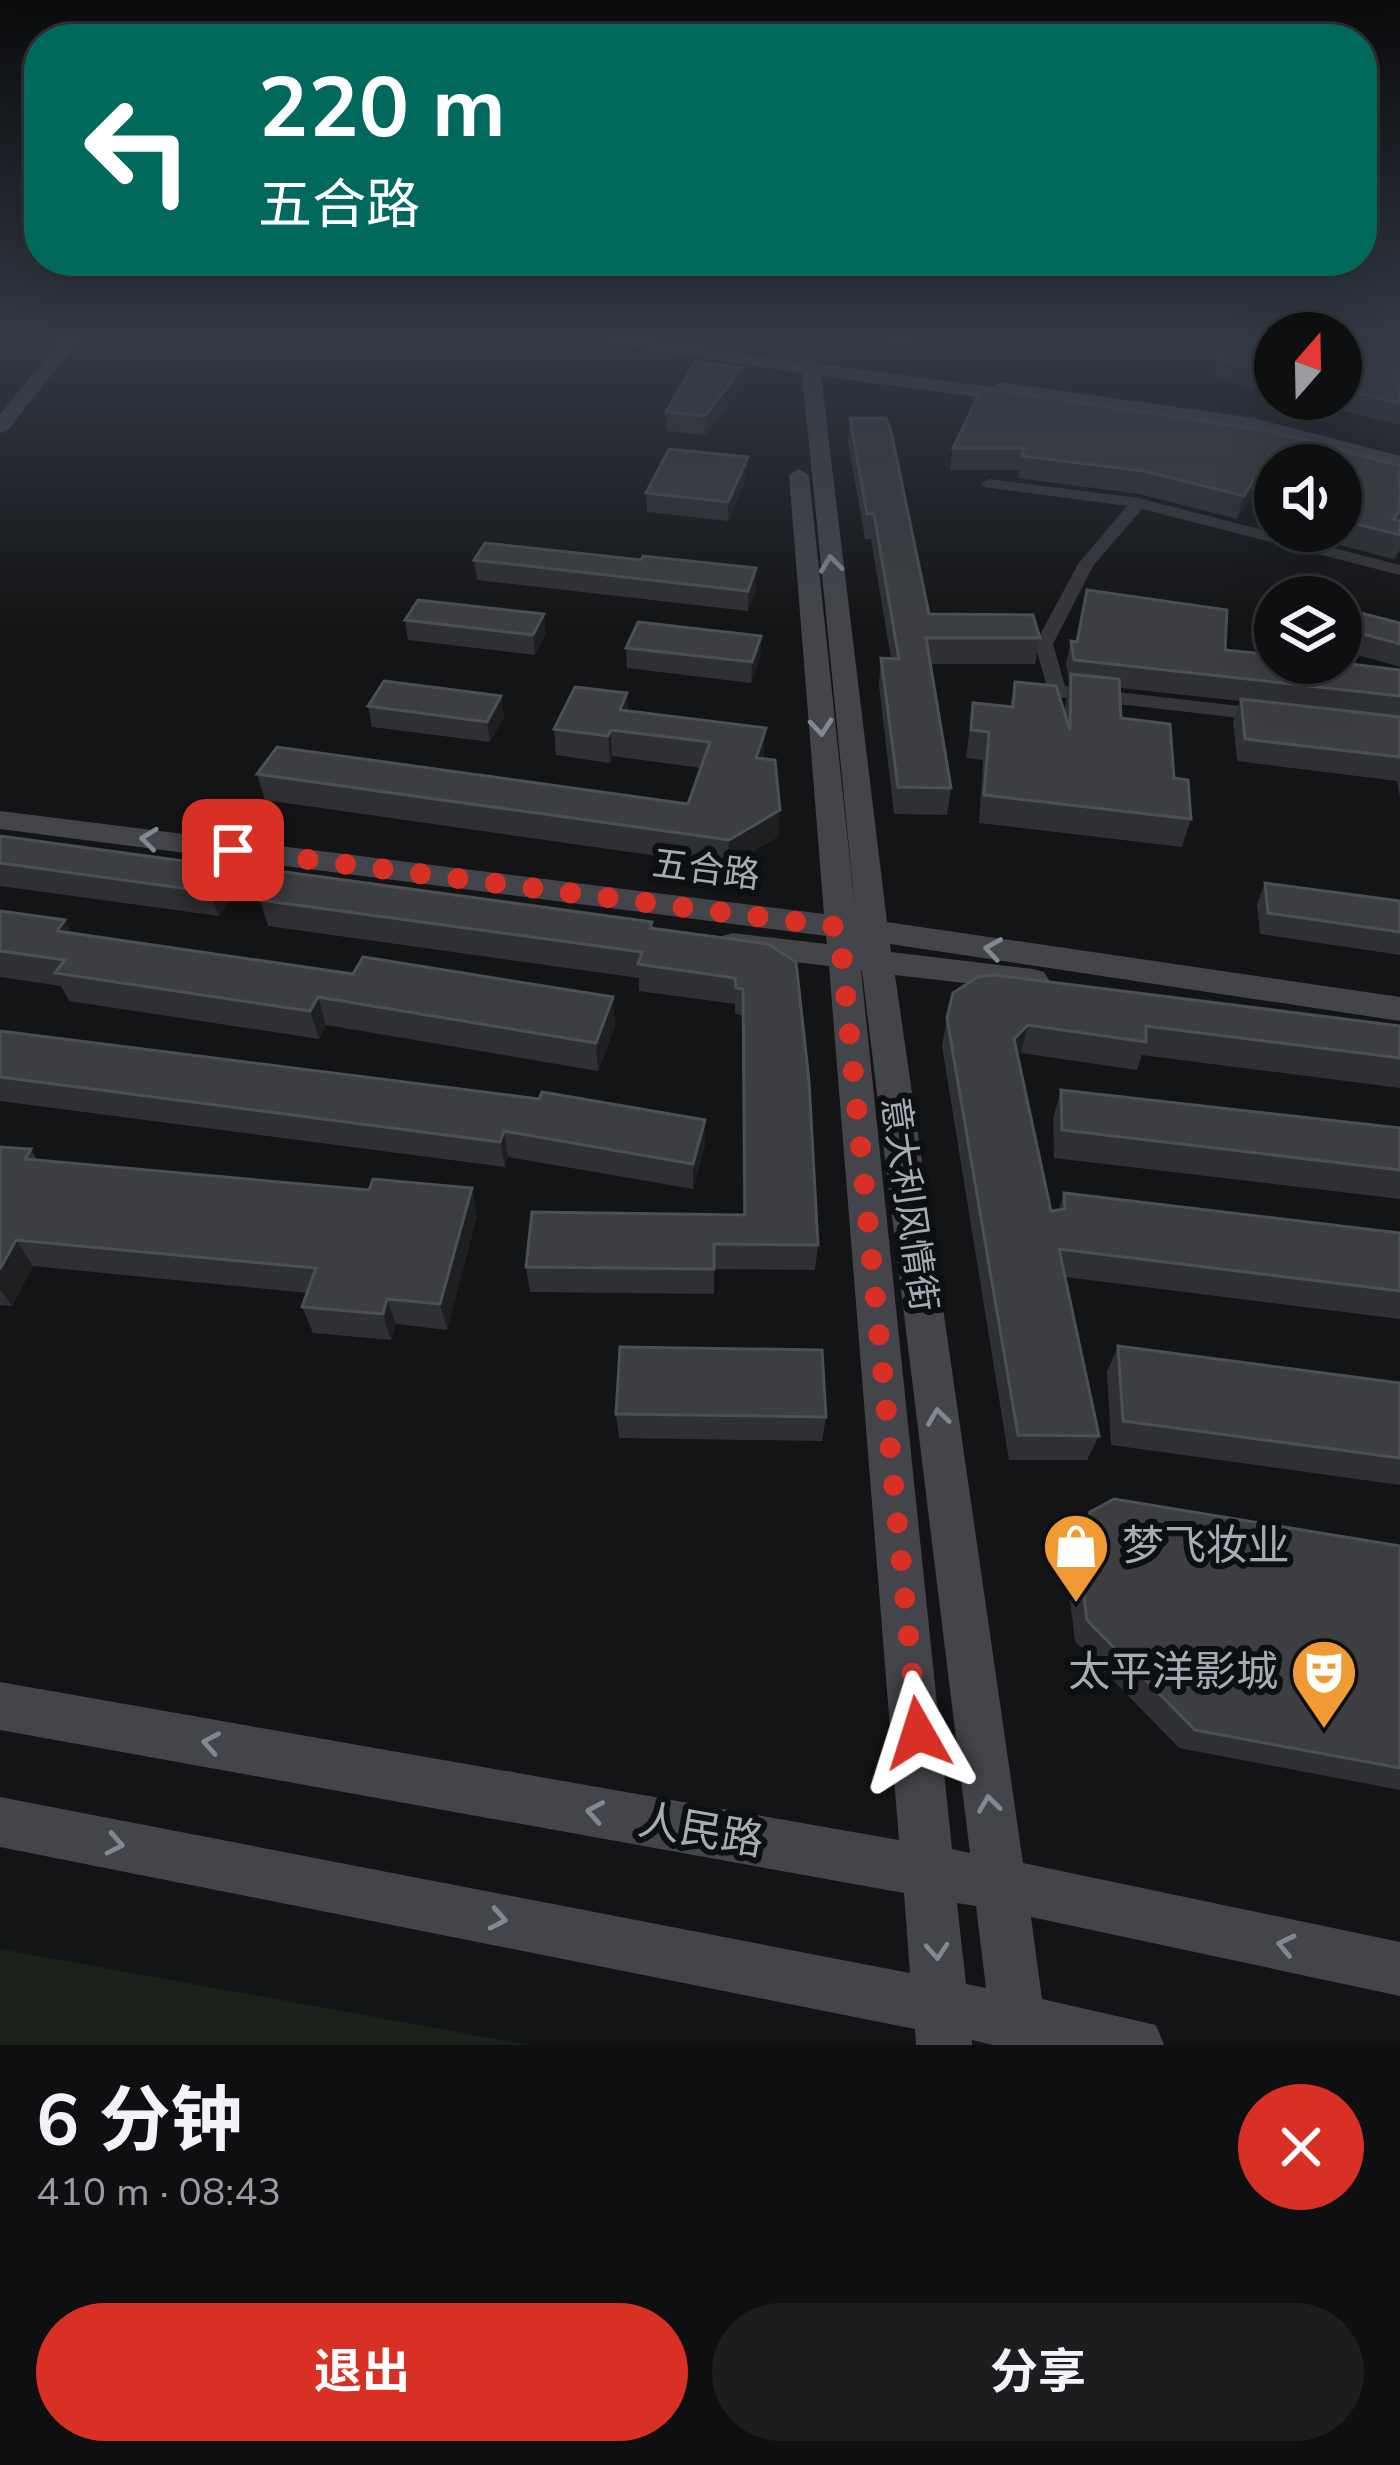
<!DOCTYPE html>
<html lang="zh">
<meta charset="utf-8">
<style>
:root{--surface:#0e0f10;--page:#1c1d1e;--text:#f1f3f6;--muted:#9b9c9f;--line:#2e2f30;--accent:#d93025}
body{margin:0;font-family:"Nunito Sans","Noto Sans SC",sans-serif;background:var(--page);color:var(--text);height:100vh;display:flex;flex-direction:column;font-size:45px;white-space:nowrap}
*{box-sizing:border-box;margin:0}
p{font-size:39px;color:var(--muted)}
.icon{flex:none;width:66px;height:66px;fill:none;stroke:currentColor;stroke-width:2;stroke-linecap:round;stroke-linejoin:round}
.map{position:relative;height:2045px;overflow:hidden}
.panel{display:flex;flex-direction:column;background:var(--surface);flex:1}
.panel>*{flex:none}
.hud{position:absolute;left:24px;top:24px;width:1353px;height:252px;border-radius:48px;box-shadow:0 12px 48px #0002,0 0 0 3px var(--line);background:#00695c;color:#fff;overflow:hidden}
.needle{width:78px;rotate:20deg}
.tools{position:absolute;left:1254px;top:312px;display:grid;gap:24px}
.tools a{display:grid;place-items:center;width:108px;height:108px;border-radius:50%;background:var(--surface);box-shadow:0 12px 48px #0002,0 0 0 3px var(--line);font-size:60px}
.pin{position:absolute;display:grid;place-items:center;width:102px;height:102px;color:#fff;margin:-51px;border-radius:24px;box-shadow:0 6px 18px #0006}
.me{position:absolute;width:132px;margin:-66px;rotate:354deg;stroke-linejoin:round;filter:drop-shadow(0 0 9px #0008)}
.turn{display:flex;align-items:center;gap:42px;height:252px;padding:0 36px;font-size:54px}
.turn .icon{width:156px;height:156px;stroke-width:2.5}
.turn b{display:block;font-size:84px;line-height:102px}
.round{display:grid;place-items:center;flex:none;width:126px;height:126px;border-radius:63px;background:var(--page)}
.head{display:flex;align-items:center;justify-content:space-between;height:204px;padding:0 36px}
h1{font-size:72px;font-weight:700;line-height:90px}
.primary-button{display:flex;gap:24px;margin-top:auto;padding:24px 36px}
.primary-button a{flex:1;height:138px;border-radius:72px;background:var(--accent);color:#fff;font-size:48px;font-weight:700;line-height:138px;text-align:center}
.primary-button a+a{background:var(--page);color:var(--text)}
.map>svg:first-child{display:block}
.green{fill:#1a201a}
.lines{fill:none;stroke-linecap:round;stroke-linejoin:round}
.street{fill:#35363a;fill-rule:evenodd}
.secondary{fill:#43454a;fill-rule:evenodd}
.wall{fill:#2f3033}
.shaded-wall{fill:#1e1f21}
.building{fill:#3c3e41;stroke:#4c4f53;stroke-width:3}
.oneway{stroke:#838890}
.route{stroke:#d93025;stroke-width:21;stroke-dasharray:0 37.8}
.labels{text-anchor:middle;dominant-baseline:central;stroke-width:12;stroke-linejoin:round;paint-order:stroke}
.street-label{font-size:36px;fill:#a5acb5;stroke:#0e0f10}
.near-poi-label{font-size:42px;fill:#a5acb5;stroke:#0e0f10;text-anchor:start}
.near-street-label{font-size:42px;fill:#a5acb5;stroke:#0e0f10}
</style>
<div class="map">
<svg width="1400" height="2045" viewBox="0 0 1400 2045">
<rect width="100%" height="100%" fill="#131415"/>
<path class="green" d="M0,1949L529,2045H0Z"/>
<g class="lines">
<path class="street" d="M989,479L1138,498L1400,565V575L1142,509L1093,566L1053,644L1065,686L1266,709L1275,715L1266,721L1057,697L1048,691L1035,644L1078,564L1127,506L984,487L981,484Z"/>
<g class="secondary">
<path d="M62,339H80L7,431L0,433V414Z"/>
<path d="M581,339H632L801,362L810,357L819,364L992,387L1001,382L1254,418L1400,456V468L1253,430L1031,398L1022,403L821,376L887,922L1400,997V1021L890,944L891,952L1033,969L1044,972L1049,980L1044,988L1033,991L895,975L1023,1863L1400,1942V1996L1031,1917L1042,1999L1156,2025L1164,2045H993L972,2040V2045H916L915,2029L0,1847V1797L910,1973L904,1893L0,1730V1682L899,1840L829,966L733,955L722,952L717,944L722,936L733,933L827,944L826,936L0,829V811L824,914L789,475L799,469L809,475L856,918L802,373ZM861,970L862,971L970,1853L952,1849ZM957,1903L976,1906L986,1988L966,1984Z"/>
<path d="M186,860L313,877L328,887L313,897L176,877L171,870Z"/>
</g>
</g>
<g class="wall">
<path d="M858,339H912L909,346Z"/>
<path d="M1275,339V394L1213,378L1217,361L1214,360L1219,341Z"/>
<path d="M1341,342L1400,356V425L1296,399H1341Z"/>
<path d="M742,386L705,435L667,431L666,412Z"/>
<path d="M982,388L1400,466V550L1394,559L1285,531H1341V465H1275V481L1263,478L1237,519L1139,494L1018,478L1019,470H950L953,448Z"/>
<path d="M850,418L929,614L1040,638L1035,664H930L951,788L947,815L894,814L879,685L881,658L891,659L871,539H865L848,442Z"/>
<path d="M748,457L747,476L728,521L647,512L646,493Z"/>
<path d="M474,560H641L756,568V588L748,611L477,580Z"/>
<path d="M1275,605V632L1266,629Z"/>
<path d="M1341,608L1400,623V667L1341,650Z"/>
<path d="M405,620L546,634L535,655L408,640Z"/>
<path d="M761,636L760,657L751,683L627,668L626,648Z"/>
<path d="M1071,641L1225,650L1400,670V797L1397,781L1237,761L1233,721L1240,701L1120,688L1121,718L1174,778L1191,819L1182,847L979,823L983,760L966,758L973,703L1010,707L1015,682L1064,713L1069,682L1066,663Z"/>
<path d="M627,693L628,711L764,754L763,759L779,836L728,866L265,800L257,774L688,804L701,768L612,756L610,763L556,755L554,729Z"/>
<path d="M501,696L504,717L490,742L372,727L368,706Z"/>
<path d="M0,836L227,867L235,892L219,916L0,886Z"/>
<path d="M1265,883L1400,901V955L1260,934L1257,904Z"/>
<path d="M260,900L652,928L768,944L818,1245L815,1270L714,1269V1294L530,1292L526,1267L743,1215L742,1015L735,1014V1004L639,991V978L268,926Z"/>
<path d="M0,911L65,920L71,933L353,974L613,997L615,1026L598,1071L326,1025L319,1039L69,1001L61,986L0,977Z"/>
<path d="M947,1018L1400,1026V1088L1142,1055L1137,1070L1021,1053L1018,1056L1051,1211L1059,1210L1064,1193L1400,1233V1319L1065,1277L1099,1436L1087,1460H1009L942,1046Z"/>
<path d="M0,1031L705,1145L693,1189L508,1157L505,1167L0,1101Z"/>
<path d="M1061,1090L1400,1128V1199L1054,1158L1053,1118Z"/>
<path d="M0,1147L31,1149L37,1160L477,1215L447,1330L396,1324L391,1340L313,1333L302,1307L307,1293L33,1266L12,1306L0,1305Z"/>
<path d="M1118,1346L1400,1383V1485L1111,1445L1107,1372Z"/>
<path d="M616,1414L826,1417L822,1441L619,1438Z"/>
<path d="M1090,1512L1400,1546V1790L1179,1748L1075,1641L1068,1583L1079,1535Z"/>
</g>
<g class="shaded-wall">
<path d="M742,368V386L705,435V416Z"/>
<path d="M1269,456L1263,478L1237,519L1244,496Z"/>
<path d="M748,457L747,476L728,521V502Z"/>
<path d="M756,568V588L748,611V591Z"/>
<path d="M544,614L546,634L535,655L533,635Z"/>
<path d="M761,636L760,657L751,683L752,662Z"/>
<path d="M627,693L628,719L620,710Z"/>
<path d="M501,696L504,717L490,742L487,722Z"/>
<path d="M766,728L764,754L755,785L756,758Z"/>
<path d="M611,730L612,756L610,763L608,736Z"/>
<path d="M780,810L779,836L728,866L729,840Z"/>
<path d="M227,867L235,892L219,916L210,892Z"/>
<path d="M65,920L78,949L57,931Z"/>
<path d="M318,997L326,1025L319,1039L310,1011Z"/>
<path d="M613,997L615,1026L598,1071L596,1043Z"/>
<path d="M1028,1025L1021,1053L1007,1067L1014,1039Z"/>
<path d="M705,1120V1145L693,1189V1164Z"/>
<path d="M504,1131L508,1157L505,1167L500,1142Z"/>
<path d="M472,1188L477,1215L447,1330L440,1304Z"/>
<path d="M16,1240L33,1266L12,1306L0,1289V1269Z"/>
<path d="M387,1299L396,1324L391,1340L383,1314Z"/>
</g>
<g class="building">
<path d="M1221,339H1275V373L1218,359L1234,345L1219,341Z"/>
<path d="M1341,342L1400,356V403L1341,389Z"/>
<path d="M695,362L742,368L705,416L666,412Z"/>
<path d="M982,388L1269,431L1400,466V510L1393,519L1400,521V535L1341,520V465H1303L1269,456L1244,496L1144,471L1022,456L1024,448H953Z"/>
<path d="M850,418H886L891,431L929,614L1033,615L1040,638H926L951,788L898,787L881,658L899,659L874,514H867Z"/>
<path d="M669,449L748,457L728,502L646,493Z"/>
<path d="M485,543L641,560L643,556L756,568L748,591L474,560Z"/>
<path d="M1087,590L1227,610L1225,650L1275,655V663H1341L1400,670V696L1074,660L1071,641L1077,642Z"/>
<path d="M1283,592L1301,597H1280Z"/>
<path d="M418,600L544,614L533,635L405,620Z"/>
<path d="M1341,608L1400,623V644L1341,628Z"/>
<path d="M638,622L761,636L752,662L626,648Z"/>
<path d="M1071,674L1119,679L1121,718L1170,724L1174,778L1188,780L1191,819L984,795L989,732L971,730L973,703L1013,707L1015,682L1056,686L1070,730Z"/>
<path d="M384,681L501,696L487,722L368,706Z"/>
<path d="M575,687L627,693L620,710L766,728L756,758L775,760L780,810L729,840L257,774L277,747L688,804L710,742L611,730L608,736L554,729Z"/>
<path d="M1241,699L1400,717V757L1245,739Z"/>
<path d="M0,836L227,867L210,892L0,863Z"/>
<path d="M278,871L652,922L650,928L768,944L796,962L809,1081L818,1245L714,1244V1269L526,1267L532,1212L745,1215L743,989L736,988L735,978L638,964L642,952L260,900Z"/>
<path d="M1265,883L1400,901V932L1268,913Z"/>
<path d="M0,911L65,920L57,931L353,974L363,957L613,997L596,1043L318,997L310,1011L55,973L65,960L0,951Z"/>
<path d="M995,975L1400,1026V1058L1146,1026V1042L1028,1025L1014,1039L1051,1211L1065,1209L1064,1193L1400,1233V1291L1059,1249L1099,1436L1018,1435L947,1018L953,993L978,977Z"/>
<path d="M0,1031L539,1099L542,1092L705,1120L693,1164L504,1131L500,1142L0,1077Z"/>
<path d="M1061,1090L1400,1128V1170L1062,1130Z"/>
<path d="M0,1147L31,1149L25,1159L369,1190L373,1179L472,1188L440,1304L387,1299L383,1314L302,1307L316,1268L16,1240L0,1269Z"/>
<path d="M1118,1346L1400,1383V1458L1123,1421Z"/>
<path d="M620,1347L822,1350L826,1417L616,1414Z"/>
<path d="M1114,1499L1400,1546V1768L1195,1730L1087,1620L1079,1561L1090,1512Z"/>
</g>
<defs><path id="oneway-chevron" d="M-2-3.5L2.5 0L-2 3.5" fill="none" stroke-width="1.6" stroke-linecap="round" stroke-linejoin="round" transform="scale(3)"/></defs>
<g class="oneway">
<use href="#oneway-chevron" transform="translate(831 564) rotate(-97)"/>
<use href="#oneway-chevron" transform="translate(821 727) rotate(85)"/>
<use href="#oneway-chevron" transform="translate(149 839) rotate(-173)"/>
<use href="#oneway-chevron" transform="translate(993 949) rotate(-171)"/>
<use href="#oneway-chevron" transform="translate(938 1417) rotate(-98)"/>
<use href="#oneway-chevron" transform="translate(211 1743) rotate(-170)"/>
<use href="#oneway-chevron" transform="translate(989 1804) rotate(-98)"/>
<use href="#oneway-chevron" transform="translate(595 1812) rotate(-170)"/>
<use href="#oneway-chevron" transform="translate(115 1844) rotate(11)"/>
<use href="#oneway-chevron" transform="translate(498 1919) rotate(11)"/>
<use href="#oneway-chevron" transform="translate(1286 1945) rotate(-168)"/>
<use href="#oneway-chevron" transform="translate(937 1951) rotate(86)"/>
</g>
<linearGradient id="sky" x2="0" y2="1"><stop stop-color="#0a0b0c"/><stop offset="0.54" stop-color="#333a46"/><stop offset="1" stop-color="#333a46" stop-opacity="0"/></linearGradient>
<rect width="1400" height="626" fill="url(#sky)"/>
<g class="lines">
<path class="route" d="M233,850L839,927L918,1733"/>
</g>
<defs>
<symbol id="shop-pin" viewBox="-11 -11 22 30"><path d="M0 17L-7.5 6A9.5 9.5 0 1 1 7.5 6Z" fill="#ef9a32" stroke="#0e0f10"/><path d="M-5-2.5h2.3a2.7 3.5 0 0 1 5.4 0H5L5.5 6h-11ZM-1.5-2.5h3a1.5 2.3 0 0 0-3 0Z" fill="#fff"/></symbol>
<symbol id="theatre-pin" viewBox="-11 -11 22 30"><path d="M0 17L-7.5 6A9.5 9.5 0 1 1 7.5 6Z" fill="#ef9a32" stroke="#0e0f10"/><path d="M-5-5.5Q0-4 5-5.5V0Q5 5 0 6Q-5 5-5 0ZM-3.3-2.5H-1v1.5H-3.3ZM1-2.5H3.3v1.5H1ZM-2.8 1Q0 5.5 2.8 1Z" fill="#fff"/></symbol>
</defs>
<g fill-rule="evenodd">
<use href="#shop-pin" x="1038" y="1508" width="76" height="104"/>
<use href="#theatre-pin" x="1286" y="1634" width="76" height="104"/>
</g>
<g class="labels">
<g class="street-label">
<text transform="translate(706 870) rotate(7)">五合路</text>
<text transform="translate(909 1204) rotate(82)">意大利风情街</text>
</g>
<g class="near-poi-label">
<text x="1122" y="1546">梦飞妆业</text>
<text x="1278" y="1672" text-anchor="end">太平洋影城</text>
</g>
<g class="near-street-label">
<text transform="translate(701 1831) rotate(10)">人民路</text>
</g>
</g>
</svg>
<div class="tools">
<a><svg class="needle" viewBox="-14 -14 28 28"><path d="M0-13l5 13h-10z" fill="#e53935"/><path d="M0 13l5-13h-10z" fill="#9b9c9f"/></svg></a>
<a><svg class="icon" aria-label="sound" viewBox="0 0 24 24"><path d="M4 9h4l5-4v14l-5-4H4zM17 9q2 3 0 6"/></svg></a>
<a><svg class="icon" aria-label="layers" viewBox="0 0 24 24"><path d="M12 4l9 5-9 5-9-5zM3 14l9 5 9-5"/></svg></a>
</div>
<div class="pin" style="left:233px;top:850px;background:#d93025"><svg class="icon" aria-label="arrive" viewBox="0 0 24 24"><path d="M6 21V4h12l-3 4 3 4H6"/></svg></div>
<svg class="me" style="left:918px;top:1733px" viewBox="-20 -20 40 40"><path d="M0-17L14 15 0 8-14 15z" fill="#d93025" stroke="#fff" stroke-width="4"/></svg>
<div class="hud">
<div class="turn"><svg class="icon" aria-label="left" viewBox="0 0 24 24"><path d="M17 20v-9H6M10 6l-5 5 5 5"/></svg><div><b>220 m</b>五合路</div></div>
</div>
</div>
<section class="panel">
<div class="head"><div><h1>6 分钟</h1><p>410 m · 08:43</p></div><a class="round" style="background:#d93025;color:#fff"><svg class="icon" aria-label="close" viewBox="0 0 24 24"><path d="M6 6l12 12M18 6L6 18"/></svg></a></div>
<div class="primary-button"><a>退出</a><a>分享</a></div>
</section>
